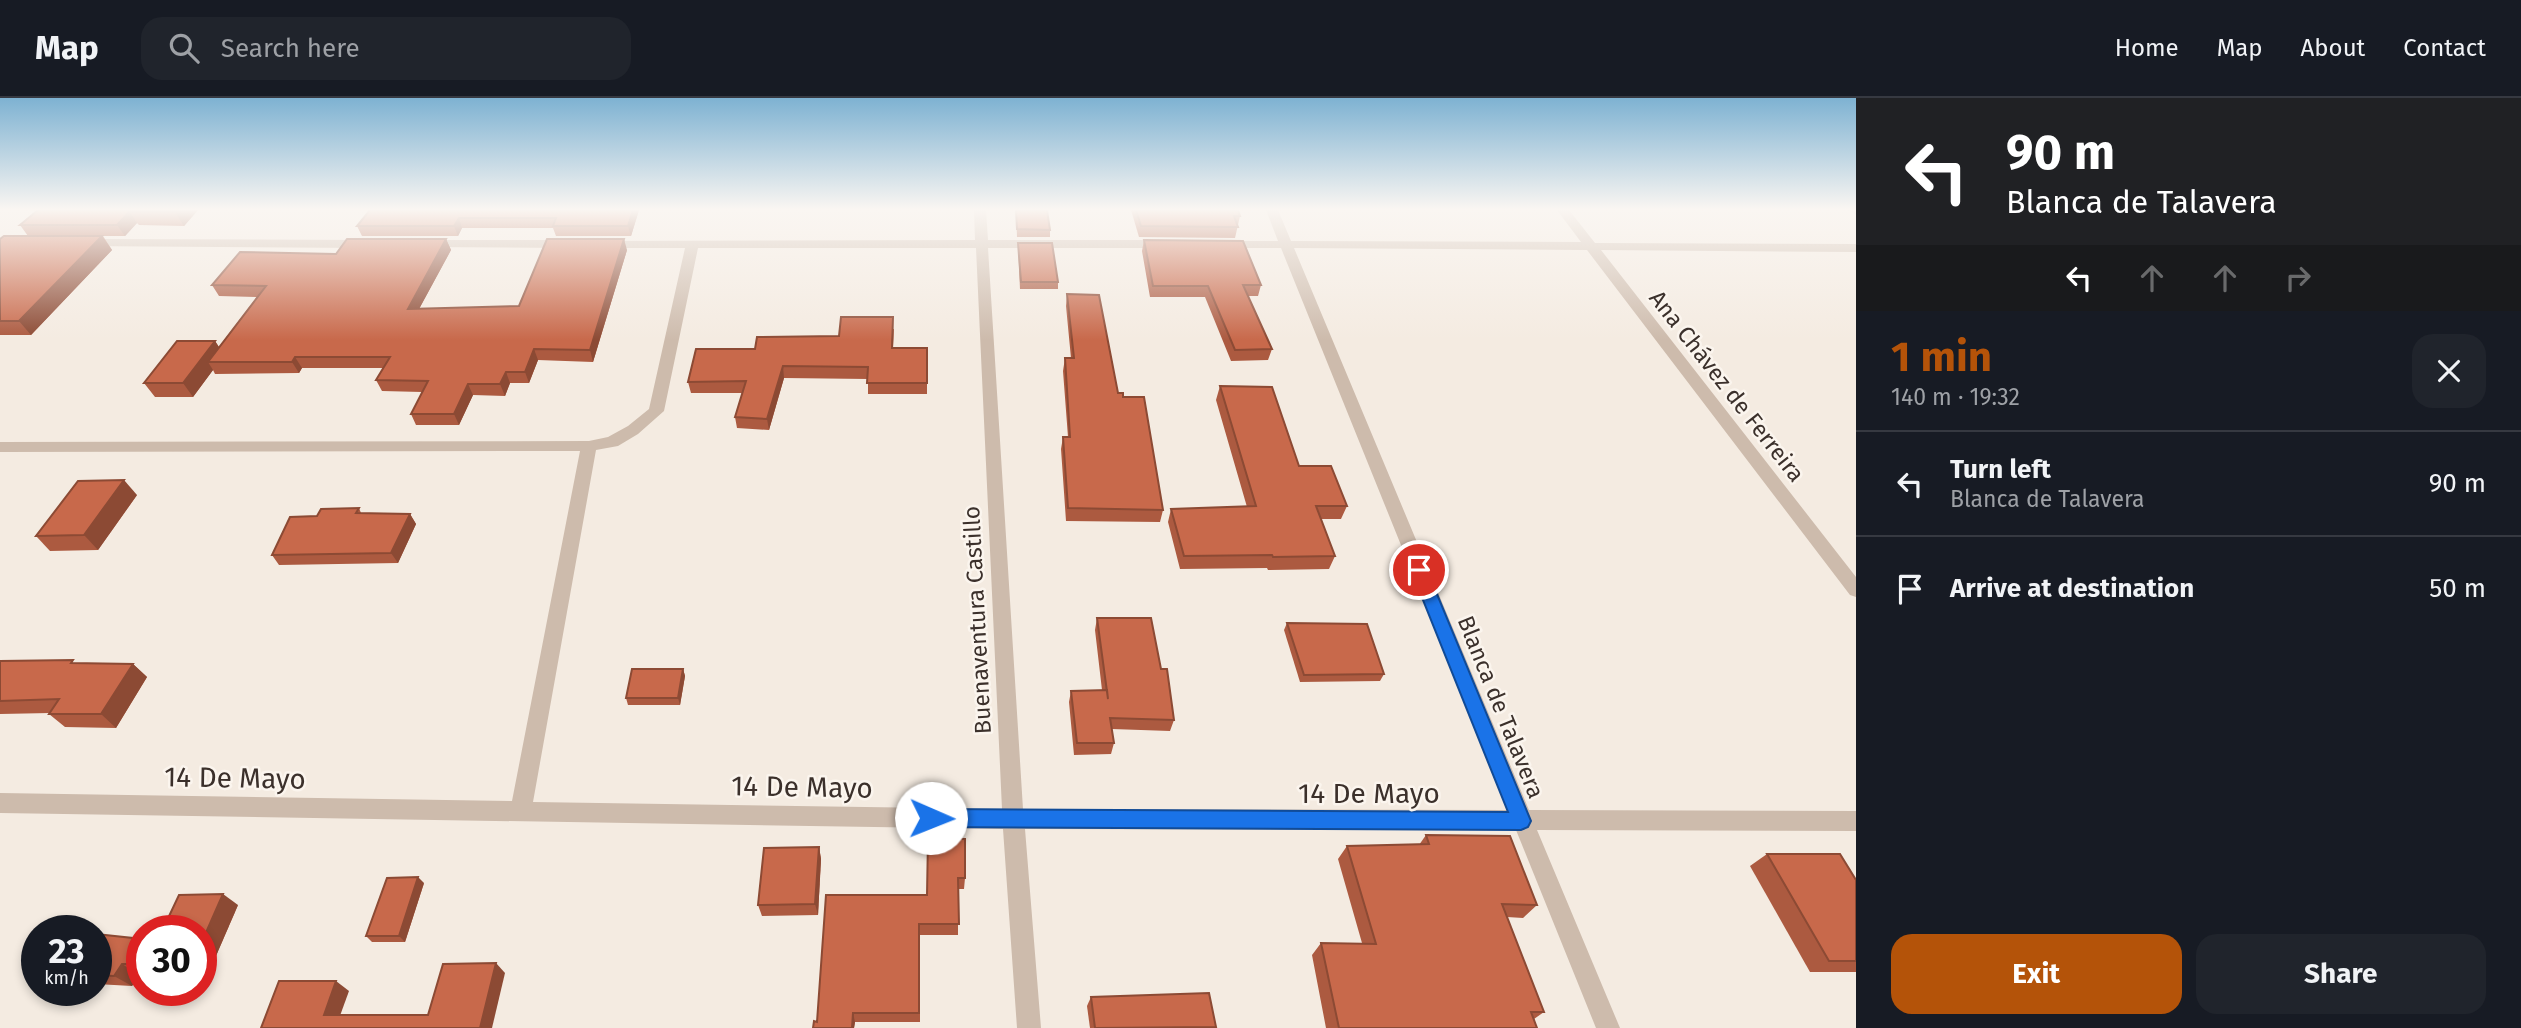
<!DOCTYPE html>
<meta charset="utf-8">
<style>
:root{--surface:#171b24;--page:#20242c;--text:#f1f3f6;--muted:#9ea1a6;--line:#363941;--accent:#b45309}
body{margin:0;font-family:"Fira Sans",sans-serif;background:var(--page);color:var(--text);height:100vh;display:flex;flex-direction:column;font-size:26px;white-space:nowrap}
*{box-sizing:border-box;margin:0}
p{font-size:23px;color:var(--muted)}
.icon{flex:none;width:38px;height:38px;fill:none;stroke:currentColor;stroke-width:2;stroke-linecap:round;stroke-linejoin:round}
.map{position:relative;flex:1;overflow:hidden}
.side{display:flex;flex-direction:column;background:var(--surface);width:665px}
.side>*{flex:none}
.banner{background:#202124;color:#fff;overflow:hidden}
.speed{position:absolute;left:21px;top:817px;display:flex;gap:14px;font-size:35px;font-weight:700;text-align:center}
.speed>*{display:grid;place-content:center;width:91px;height:91px;border-radius:50%;background:var(--surface);box-shadow:0 4px 10px #0003;line-height:1}
.speed small{font-size:18px;font-weight:400}
.speed .limit{border:10px solid #d22;background:#fff;color:#111}
.pin{position:absolute;display:grid;place-items:center;width:60px;height:60px;color:#fff;margin:-30px;border:4px solid #fff;border-radius:50%;box-shadow:0 2px 7px #0007}
.me{position:absolute;width:77px;margin:-38px;rotate:91deg;stroke-linejoin:round;filter:drop-shadow(0 0 5px #0008)}
.turn{display:flex;align-items:center;gap:24px;height:147px;padding:0 35px;font-size:32px}
.turn .icon{width:91px;height:91px;stroke-width:2.5}
.turn b{display:block;font-size:49px;line-height:60px}
.lanes{display:flex;align-items:center;height:66px;padding:0 35px;background:#0003;justify-content:center;gap:35px;direction:ltr}
.lanes .off{opacity:.35}
.round{display:grid;place-items:center;flex:none;width:74px;height:74px;border-radius:21px;background:var(--page)}
.summary{display:flex;align-items:center;justify-content:space-between;height:119px;padding:0 35px}
h1{font-size:42px;font-weight:700;line-height:52px;color:var(--accent)}
.cta{display:flex;gap:14px;margin-top:auto;padding:14px 35px}
.cta a{flex:1;height:80px;border-radius:21px;background:var(--accent);color:#fff;font-size:28px;font-weight:700;line-height:80px;text-align:center}
.cta a+a{background:var(--page);color:var(--text)}
ul{padding:0;list-style:none}
li{display:flex;align-items:center;gap:21px;height:105px;padding:0 35px;border-top:2px solid var(--line)}
li div{flex:1}
li b{display:block;font-size:26px}
li em{font-style:normal}
header{display:flex;align-items:center;gap:42px;box-sizing:border-box;height:98px;padding:0 35px;background:var(--surface);border-bottom:2px solid var(--line)}
header strong{font-size:33px}
nav{display:flex;gap:38px;margin-inline-start:auto;font-size:24px}
.search{width:490px;height:63px;background:var(--page);display:flex;align-items:center;gap:18px;box-sizing:border-box;padding:0 24px;border-radius:21px;color:var(--muted);font-size:26px}
main{display:flex;flex:1;min-height:0}
.map>svg:first-child{display:block}
.lines{fill:none;stroke-linecap:round;stroke-linejoin:round}
.minor{fill:#cdbbac;fill-rule:evenodd}
.wall{fill:#ac5a40}
.shaded-wall{fill:#8c4a34}
.building{fill:#c8694b;stroke:#8c4a34;stroke-width:2}
.route{fill:#1a73e8;stroke:#114b97;stroke-width:2}
.labels{text-anchor:middle;dominant-baseline:central;stroke-width:5;stroke-linejoin:round;paint-order:stroke}
.street-label{font-size:23px;fill:#3b302b;stroke:#fbf5ee}
.near-street-label{font-size:28px;fill:#3b302b;stroke:#fbf5ee}
</style>
<header>
<strong>Map</strong>
<div class="search"><svg class="icon" aria-label="search" viewBox="0 0 24 24"><circle cx="10" cy="10" r="6"/><path d="M15 15l6 6"/></svg>Search here</div>
<nav><a>Home</a><a>Map</a><a>About</a><a>Contact</a></nav>
</header>
<main>
<div class="map">
<svg width="1856" height="930" viewBox="0 0 1856 930">
<rect width="100%" height="100%" fill="#f4ebe1"/>
<g class="lines">
<g class="minor">
<path d="M974,112H986L988,142H1165L1171,146L1165,150H988L1023,711L1508,712L1281,150H1221L1217,149V143H1278L1266,112H1278L1291,143L1581,144L1557,112H1569L1595,145L1856,146V154L1601,152L1856,479V499L1850,497L1587,152L1294,150L1529,712L1856,713V733L1537,732L1620,930H1596L1516,732L1025,731L1041,930H1017L1003,731L0,715V695L512,703L580,353L0,354V344L589,343L608,339L628,328L649,311L685,150H602L596,146L598,143L975,142ZM698,150H976L1002,711L533,704L596,352L618,348L638,336L664,313Z"/>
<path d="M1848,112H1856V117Z"/>
<path d="M84,141L367,142L373,146L367,150L80,148V142Z"/>
<path d="M427,142H567L573,146L567,150L423,149V143Z"/>
</g>
</g>
<g class="wall">
<path d="M38,112H198L184,128L139,127L137,125L125,138H103L112,152L31,237H0V141L28,138L20,127Z"/>
<path d="M370,112H639L631,138H556L553,130H462L458,138H362L357,128Z"/>
<path d="M1016,112L1050,132V139H1017Z"/>
<path d="M1131,112H1238L1240,118L1235,140L1139,139Z"/>
<path d="M446,141L451,152L419,211L519,208L627,152L593,264L538,262L529,285H510L505,298L473,297L459,327H416L411,316L422,294L382,293L376,282L383,270H302L299,275L215,276L213,272L193,299H155L144,285L215,243L219,249L257,199L219,198L212,187L336,156Z"/>
<path d="M1144,142L1261,187L1258,198H1248L1272,251L1268,262L1231,263L1205,199H1150L1142,153Z"/>
<path d="M1018,145L1058,184V191H1020Z"/>
<path d="M1067,196L1118,295L1123,299L1163,412L1160,424L1066,423L1061,351L1063,339H1068L1063,273L1065,260H1071L1066,208Z"/>
<path d="M894,231L893,250H927V296H868V281L784,280L769,332L737,330L735,319L743,295H691L688,284L839,238Z"/>
<path d="M1220,288L1299,368L1347,408L1341,421H1321L1335,458L1329,471L1268,472L1267,470L1180,471L1168,424L1171,411L1247,409L1216,302Z"/>
<path d="M137,397L98,452L50,453L36,438Z"/>
<path d="M359,410L361,415L410,416L416,426L398,465L279,467L272,457L317,418Z"/>
<path d="M1097,520L1161,571L1174,622L1170,633L1112,631L1114,645L1111,656L1074,657L1069,604L1071,593L1102,592L1095,532Z"/>
<path d="M1287,525L1384,576L1380,583L1300,584L1284,532Z"/>
<path d="M0,563L77,565L133,566L147,579L116,630L65,629L49,616L50,615L0,616Z"/>
<path d="M683,571L685,578L680,607H628L626,600Z"/>
<path d="M1426,737L1537,807L1523,820L1507,819L1544,914L1534,921L1537,930H1326L1312,857L1321,845H1362L1338,761L1347,748L1419,747Z"/>
<path d="M928,740L965,780L964,791H958V837H920V924H855L854,930H813L817,924L927,797Z"/>
<path d="M819,749L821,761L818,817L762,818L758,807Z"/>
<path d="M1767,756L1856,782V874H1810L1750,768Z"/>
<path d="M424,785L405,844H372L366,838Z"/>
<path d="M238,807L209,874H201V833Z"/>
<path d="M96,836L142,841V877H139L132,888L96,886Z"/>
<path d="M1091,899L1216,929L1090,930L1087,908Z"/>
</g>
<g class="shaded-wall">
<path d="M177,112H198L184,128L175,114Z"/>
<path d="M633,112H639L631,138L628,128Z"/>
<path d="M130,114L137,125L125,138L117,127Z"/>
<path d="M459,120L462,130L458,138L454,128Z"/>
<path d="M102,138L112,152L31,237L19,223Z"/>
<path d="M446,141L451,152L413,222L408,211Z"/>
<path d="M624,141L627,152L593,264L590,252Z"/>
<path d="M215,243L224,257L208,264L213,272L193,299L183,285Z"/>
<path d="M534,251L538,262L529,285L525,274Z"/>
<path d="M295,259L302,270L299,275L292,264Z"/>
<path d="M783,268L784,280L769,332L767,321Z"/>
<path d="M506,274L510,285L505,298L500,286Z"/>
<path d="M468,286L473,297L459,327L454,316Z"/>
<path d="M124,382L137,397L98,452L84,437Z"/>
<path d="M410,416L416,426L398,465L391,455Z"/>
<path d="M133,566L147,579L116,630L101,616Z"/>
<path d="M683,571L685,578L680,607L678,600Z"/>
<path d="M819,749L821,761L818,817L815,806Z"/>
<path d="M418,779L424,785L405,844L399,838Z"/>
<path d="M223,796L238,807L209,874L201,869V846Z"/>
<path d="M496,865L505,875L492,930H480Z"/>
<path d="M122,866L139,877L132,888L114,878Z"/>
<path d="M336,883L349,893L337,926L324,917Z"/>
<path d="M853,915L855,924L854,930H852Z"/>
</g>
<g class="building">
<path d="M38,112H131L117,127H20Z"/>
<path d="M131,112H177L175,114H130Z"/>
<path d="M370,112H633L628,128H553L556,120H459L454,128H357Z"/>
<path d="M1016,112H1047L1050,132L1017,131Z"/>
<path d="M1136,112H1238L1240,118H1234L1238,129L1141,128Z"/>
<path d="M4,138H102L19,223H0V141Z"/>
<path d="M347,141H446L408,211L519,208L547,141H624L590,252L534,251L525,274H506L500,286H468L454,316H411L428,283L376,282L390,259H295L292,264H208L266,188L212,187L240,154L336,156Z"/>
<path d="M1144,142L1243,143L1261,187H1243L1272,251L1235,252L1208,188H1153Z"/>
<path d="M1018,145H1052L1058,184H1021Z"/>
<path d="M1067,196L1099,197L1118,295H1123V299H1144L1163,412L1068,410L1063,339H1070L1065,260H1074Z"/>
<path d="M841,219H893L892,250H927V285H867L868,269L783,268L767,321L735,319L746,283L688,284L696,251H755L757,239L839,238Z"/>
<path d="M177,243H215L183,285H144Z"/>
<path d="M1220,288L1272,289L1299,368H1331L1347,408H1316L1335,458L1273,459L1272,457L1184,458L1171,411L1256,408Z"/>
<path d="M124,382L84,437L36,438L78,383Z"/>
<path d="M359,410L356,415L410,416L391,455L272,457L290,419L317,418L321,411Z"/>
<path d="M1097,520H1151L1161,571H1167L1174,622L1110,620L1114,645H1077L1071,593L1107,592L1108,601Z"/>
<path d="M1287,525L1367,526L1384,576L1304,577Z"/>
<path d="M73,562L71,565L133,566L101,616H49L59,601L0,603V563Z"/>
<path d="M632,571H683L678,600H626Z"/>
<path d="M1426,737L1510,738L1537,807L1502,806L1544,914H1531L1537,930H1339L1321,845L1376,846L1347,748L1429,746Z"/>
<path d="M928,740L965,741V780H958L959,826H919V915H853L852,930H813L814,923L817,924L826,797H927Z"/>
<path d="M819,749L815,806L758,807L764,750Z"/>
<path d="M1767,756H1840L1856,782V863H1829Z"/>
<path d="M418,779L399,838H366L387,780Z"/>
<path d="M223,796L201,846V833H162L179,797Z"/>
<path d="M96,836L142,841V866H122L114,878L96,877Z"/>
<path d="M496,865L480,930H261L279,883H336L324,917H428L443,866Z"/>
<path d="M1209,895L1216,929L1095,930L1091,899Z"/>
</g>
<linearGradient id="sky" x2="0" y2="1"><stop stop-color="#7eb2d2"/><stop offset="0.46" stop-color="#faf6f2"/><stop offset="1" stop-color="#faf6f2" stop-opacity="0"/></linearGradient>
<rect width="1856" height="242" fill="url(#sky)"/>
<path class="route" d="M1419,466L1427,472L1531,723L1528,729L1521,732L931,729L924,726L921,720L924,713L931,711L1508,714L1411,472Z"/>
<g class="labels">
<g class="street-label">
<text transform="translate(1727 288) rotate(52)">Ana Chávez de Ferreira</text>
<text transform="translate(977 522) rotate(-93)">Buenaventura Castillo</text>
<text transform="translate(1501 609) rotate(68)">Blanca de Talavera</text>
</g>
<g class="near-street-label">
<text transform="translate(235 680) rotate(1)">14 De Mayo</text>
<text transform="translate(802 689) rotate(1)">14 De Mayo</text>
<text x="1369" y="695">14 De Mayo</text>
</g>
</g>
</svg>
<div class="speed"><div>23<small>km/h</small></div><div class="limit">30</div></div>
<div class="pin" style="left:1419px;top:472px;background:#d93025"><svg class="icon" aria-label="arrive" viewBox="0 0 24 24"><path d="M6 21V4h12l-3 4 3 4H6"/></svg></div>
<svg class="me" style="left:931px;top:720px" viewBox="-20 -20 40 40"><circle r="19" fill="#fff"/><path d="M0-13L10 11 0 6-10 11z" fill="#1a73e8"/></svg>
</div>
<section class="side">
<div class="banner">
<div class="turn"><svg class="icon" aria-label="left" viewBox="0 0 24 24"><path d="M17 20v-9H6M10 6l-5 5 5 5"/></svg><div><b>90 m</b>Blanca de Talavera</div></div>
<div class="lanes"><svg class="icon" aria-label="left" viewBox="0 0 24 24"><path d="M17 20v-9H6M10 6l-5 5 5 5"/></svg><svg class="icon off" aria-label="ahead" viewBox="0 0 24 24"><path d="M12 20V5M6 11l6-6 6 6"/></svg><svg class="icon off" aria-label="ahead" viewBox="0 0 24 24"><path d="M12 20V5M6 11l6-6 6 6"/></svg><svg class="icon off" aria-label="right" viewBox="0 0 24 24"><path d="M7 20v-9h11M14 6l5 5-5 5"/></svg></div>
</div>
<div class="summary"><div><h1>1 min</h1><p>140 m · 19:32</p></div><a class="round"><svg class="icon" aria-label="close" viewBox="0 0 24 24"><path d="M6 6l12 12M18 6L6 18"/></svg></a></div>
<ul>
<li><svg class="icon" aria-label="left" viewBox="0 0 24 24"><path d="M17 20v-9H6M10 6l-5 5 5 5"/></svg><div><b>Turn left</b><p>Blanca de Talavera</p></div><em>90 m</em></li>
<li><svg class="icon" aria-label="arrive" viewBox="0 0 24 24"><path d="M6 21V4h12l-3 4 3 4H6"/></svg><div><b>Arrive at destination</b></div><em>50 m</em></li>
</ul>
<div class="cta"><a>Exit</a><a>Share</a></div>
</section>
</main>
